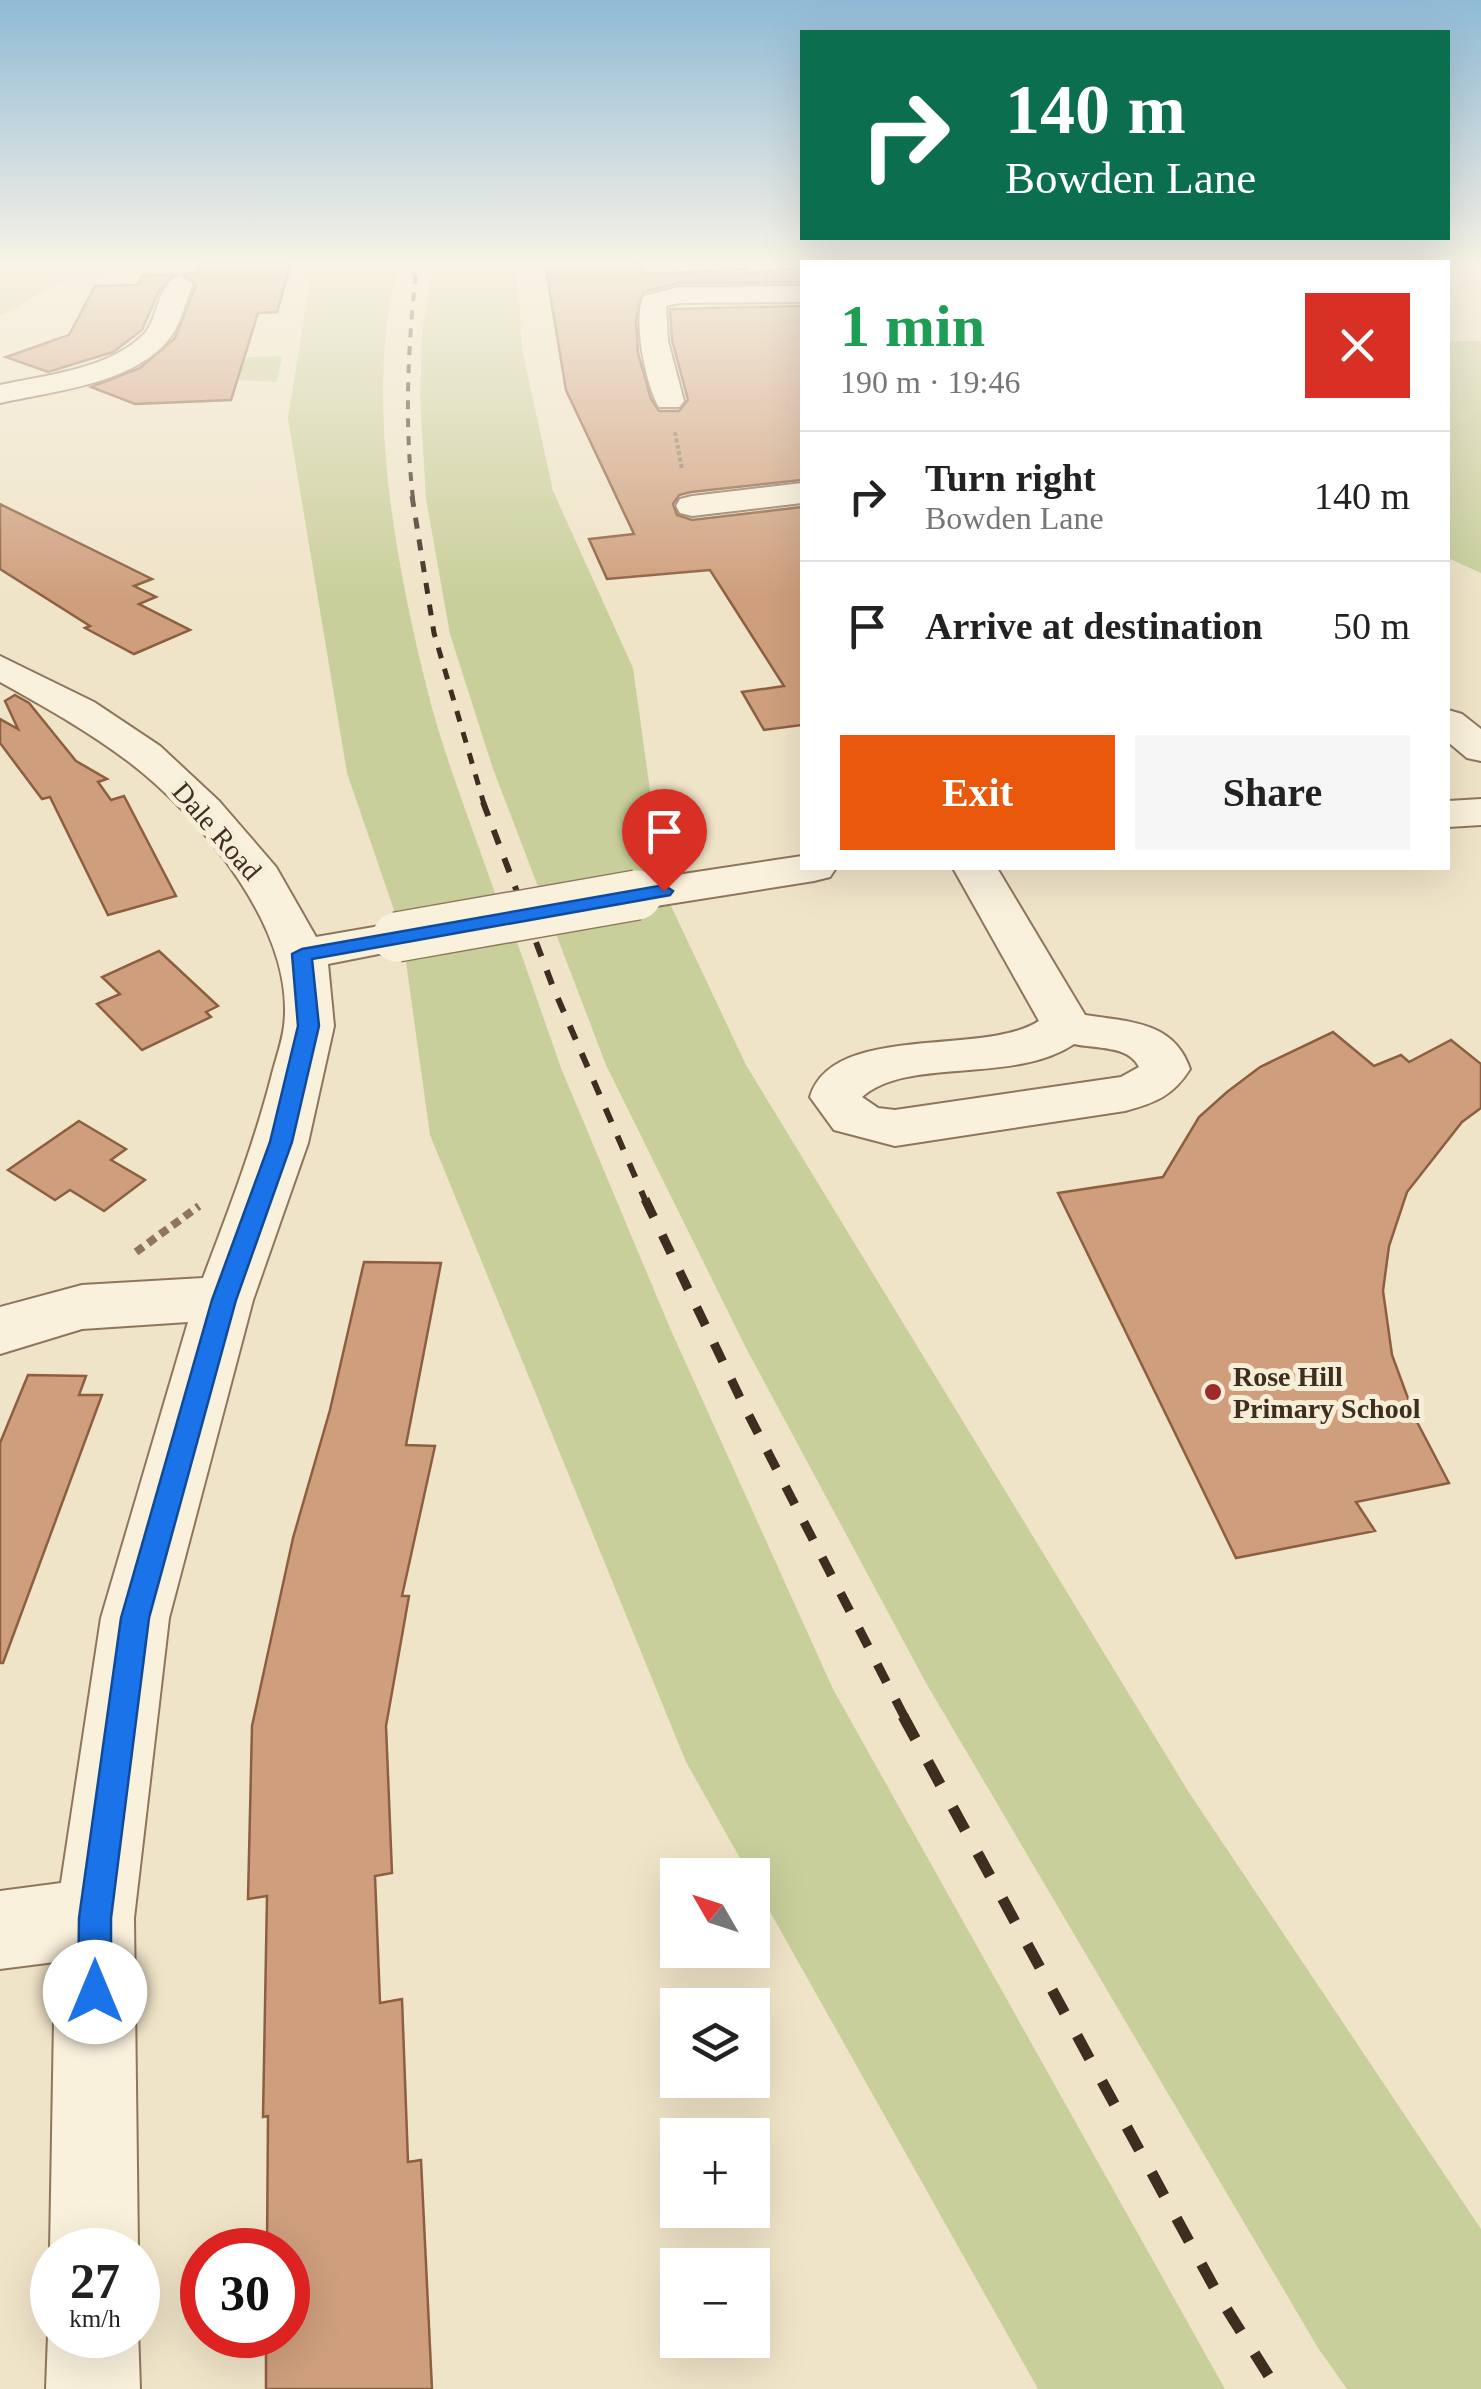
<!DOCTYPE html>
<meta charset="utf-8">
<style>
:root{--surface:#fff;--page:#f6f6f6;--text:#222;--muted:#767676;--line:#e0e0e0;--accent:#ea580c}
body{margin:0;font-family:"Times New Roman",serif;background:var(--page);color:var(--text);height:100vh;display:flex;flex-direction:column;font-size:38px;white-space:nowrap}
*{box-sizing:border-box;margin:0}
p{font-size:32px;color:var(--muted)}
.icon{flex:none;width:55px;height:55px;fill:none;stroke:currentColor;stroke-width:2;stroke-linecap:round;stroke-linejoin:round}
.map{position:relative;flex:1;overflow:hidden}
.sheet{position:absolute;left:800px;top:260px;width:650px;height:610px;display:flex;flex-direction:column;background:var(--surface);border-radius:0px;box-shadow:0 10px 40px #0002}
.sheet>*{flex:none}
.top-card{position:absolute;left:800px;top:30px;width:650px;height:210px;border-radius:0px;box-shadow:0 10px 40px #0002;background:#0b6e4f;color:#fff;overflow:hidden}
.needle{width:65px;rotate:309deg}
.controls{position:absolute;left:660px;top:1858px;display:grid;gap:20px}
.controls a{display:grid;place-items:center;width:110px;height:110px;border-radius:0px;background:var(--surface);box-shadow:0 10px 40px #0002;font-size:50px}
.speed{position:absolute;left:30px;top:2228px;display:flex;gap:20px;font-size:50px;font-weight:700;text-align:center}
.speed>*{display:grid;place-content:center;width:130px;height:130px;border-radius:50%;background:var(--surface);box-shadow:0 10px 40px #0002;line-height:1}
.speed small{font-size:25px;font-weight:400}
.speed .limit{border:15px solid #d22;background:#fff;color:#111}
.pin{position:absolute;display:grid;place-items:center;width:85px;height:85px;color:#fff;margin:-102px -42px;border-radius:50% 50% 50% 0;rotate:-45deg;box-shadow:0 0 10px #0007}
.pin .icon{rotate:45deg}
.me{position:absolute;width:110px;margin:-55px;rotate:0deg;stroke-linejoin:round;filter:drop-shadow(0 0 8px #0008)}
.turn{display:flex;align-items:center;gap:35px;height:210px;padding:0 40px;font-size:45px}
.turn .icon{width:130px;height:130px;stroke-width:2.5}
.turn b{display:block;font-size:70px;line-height:85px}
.round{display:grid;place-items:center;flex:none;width:105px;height:105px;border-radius:0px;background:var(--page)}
.overview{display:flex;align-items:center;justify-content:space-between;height:170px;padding:0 40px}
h1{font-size:60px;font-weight:700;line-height:75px;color:#1e9e55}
.action{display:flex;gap:20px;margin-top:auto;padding:20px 40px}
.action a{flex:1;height:115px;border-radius:0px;background:var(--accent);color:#fff;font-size:40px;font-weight:700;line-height:115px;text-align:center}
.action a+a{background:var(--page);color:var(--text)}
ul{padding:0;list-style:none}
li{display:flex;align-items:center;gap:30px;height:130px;padding:0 40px;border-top:2px solid var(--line)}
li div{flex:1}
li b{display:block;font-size:38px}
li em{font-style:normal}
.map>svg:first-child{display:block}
.green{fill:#c9cf9b}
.building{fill:#cf9f7d;stroke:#8d5f41;stroke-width:2.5}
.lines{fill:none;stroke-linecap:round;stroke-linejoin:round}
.minor-casing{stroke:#8d765c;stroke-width:4}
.path-far1{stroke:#8d765c;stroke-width:4;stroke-dasharray:4 2.5;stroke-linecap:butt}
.path{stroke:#8d765c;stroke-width:8;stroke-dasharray:9 6;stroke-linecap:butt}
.minor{fill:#faf1dc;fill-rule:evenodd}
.rail-far4{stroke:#3d2e20;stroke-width:4;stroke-dasharray:9 9;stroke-linecap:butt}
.rail-far3{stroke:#3d2e20;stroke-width:5;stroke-dasharray:11 11;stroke-linecap:butt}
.rail-far2{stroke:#3d2e20;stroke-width:6;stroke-dasharray:15 15;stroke-linecap:butt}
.rail-far1{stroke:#3d2e20;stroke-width:9;stroke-dasharray:20 20;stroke-linecap:butt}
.rail{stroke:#3d2e20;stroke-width:11;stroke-dasharray:26 26;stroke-linecap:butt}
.minor-bridge-casing{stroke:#8d765c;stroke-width:52;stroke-linecap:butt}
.minor-bridge{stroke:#faf1dc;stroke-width:49}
.route{fill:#1a73e8;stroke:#114b97;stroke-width:2.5}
.poi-dot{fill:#9e2a2b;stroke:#f7eed8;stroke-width:4}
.labels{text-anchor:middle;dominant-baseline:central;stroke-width:10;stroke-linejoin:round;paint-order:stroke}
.street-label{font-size:28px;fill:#3d2e20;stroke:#f7eed8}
.poi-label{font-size:28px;font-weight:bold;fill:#3d2e20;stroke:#f7eed8;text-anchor:start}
</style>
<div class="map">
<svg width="1481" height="2389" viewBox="0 0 1481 2389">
<rect width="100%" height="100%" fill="#f0e4c8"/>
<g class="green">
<path d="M0,263H162L60,282L0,316Z"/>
<path d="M313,263H399C363,390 395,559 426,685C444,758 474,831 498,902L397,919L347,773L288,418Z"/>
<path d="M434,263H517L522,349L553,491L633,668L664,891L746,1065L1188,1791L1481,2229V2389H1347L1318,2348L926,1683L746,1348L606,1065L492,766L450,634L426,499L420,398L422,331Z"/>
<path d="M1448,341H1481V573L1448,558Z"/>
<path d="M282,356L277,382L231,380L176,359Z"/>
<path d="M515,936L561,1068L670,1328L833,1689L1225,2389H1038L686,1762L430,1135L405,955Z"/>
</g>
<g class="building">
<path d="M201,263H291L277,312L258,313L231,400L135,404L91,387L140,368L175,338L196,285L184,274H196Z"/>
<path d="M638,264L646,274L745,269L748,273L802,268V282L679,283L643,292L636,320L638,353L651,399L659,411H679L688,400L672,340L670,309L802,306V480L691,492L679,495L673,504L677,515L692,520L802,507V725L764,730L742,692L784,686L710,570L607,579L589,539L634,534L566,390L546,269Z"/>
<path d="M175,274L159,291L142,330L113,352L48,372L6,357L69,335L95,286L138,285L142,276Z"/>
<path d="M0,504L152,579L134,586L156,597L139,604L190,630L134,654L85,628L90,626L0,569Z"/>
<path d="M15,695L29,703L76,761L107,779L98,782L111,800L124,796L176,896L108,915L50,797L42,799L0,743V719L18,729L5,701Z"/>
<path d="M159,951L218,1006L206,1012L211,1017L142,1050L97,1004L120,994L102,977Z"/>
<path d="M1333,1032L1374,1066L1401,1055L1409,1062L1451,1040L1481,1064V1108L1462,1122L1407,1192L1389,1246L1383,1291L1392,1355L1416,1420L1449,1483L1356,1502L1375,1531L1236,1558L1058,1193L1163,1177L1199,1117L1227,1092L1260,1067Z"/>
<path d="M79,1121L126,1149L111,1160L145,1180L104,1211L70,1190L55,1200L8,1170Z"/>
<path d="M364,1262L441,1263L406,1445L435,1446L402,1596H409L386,1726L392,1873L375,1876L380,2003L402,1999L408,2162L421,2160L432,2389H266V2335H288V2250H267L268,2116L263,2117L267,1896L248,1899L252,1726L293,1538L330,1410Z"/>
<path d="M28,1375L86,1376L79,1395H102L3,1663H0V1443Z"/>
</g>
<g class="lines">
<defs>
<g id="minor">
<path d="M180,276L193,284C186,301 182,320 172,335C138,384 53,391 0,403V385C46,375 111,369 145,333C159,317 157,282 180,276Z"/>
<path d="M802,286V302L680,303L666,306L668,341L684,401L679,407H659C646,387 632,317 644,296L679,287Z"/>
<path d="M802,483V503L692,516L680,513L676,506L680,499L692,496Z"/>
<path d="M0,656L94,702L160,746L219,801L276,867L316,937L397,923L414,927L420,937L414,947L328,964L334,1026L308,1143L253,1300L169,1618L134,1918L138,2250V2252L52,2250V2257L50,2250L55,1962L0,1969V1891L61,1883L101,1618L188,1322L82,1329L0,1354V1307L82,1285L203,1278C228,1212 253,1147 271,1078C275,1061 282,1043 284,1026C296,930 201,817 129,762C88,731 45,707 0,682Z"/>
<path d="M1448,710L1462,714L1481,729V761L1467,758L1448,742Z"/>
<path d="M1481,799V825L1448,827V801Z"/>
<path d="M802,856V868H836L830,877L814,881L637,909L621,905L614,895L621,885L637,881Z"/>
<path d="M953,868H997L1085,1015C1129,1022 1174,1021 1190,1069C1173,1096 1155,1103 1125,1111L895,1146L834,1130L810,1097C832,1022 984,1057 1039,1021ZM1074,1044C1095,1049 1129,1045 1139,1067L1121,1077L895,1110L878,1108L862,1097C908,1056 1013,1085 1074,1044Z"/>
<path d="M52,2325V2335H138V2329L140,2389H46L48,2335Z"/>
</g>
</defs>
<use href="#minor" class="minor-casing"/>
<path class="path-far1" d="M675,432L682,469"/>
<path class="path" d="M136,1252L199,1206"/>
<use href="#minor" class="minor"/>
<path class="rail-far4" d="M413,499C404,419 408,343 417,263"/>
<path class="rail-far3" d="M412,496L434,633L484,804"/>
<path class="rail-far2" d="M483,802L553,987L646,1202"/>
<path class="rail-far1" d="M645,1199L743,1404L905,1718"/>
<path class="rail" d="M903,1716L1221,2300L1277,2389"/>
<defs>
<path id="minor-bridge" d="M397,937L637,895"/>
</defs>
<use href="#minor-bridge" class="minor-bridge-casing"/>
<use href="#minor-bridge" class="minor-bridge"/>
</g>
<linearGradient id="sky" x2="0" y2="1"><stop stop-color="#8fbad6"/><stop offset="0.44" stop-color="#f8f3e6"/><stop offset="1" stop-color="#f8f3e6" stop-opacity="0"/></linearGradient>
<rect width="1481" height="597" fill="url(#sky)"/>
<path class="route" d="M664,885L673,891L670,895L312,959L319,1026L292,1142L236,1300L149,1618L111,1918V1992L107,2003L95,2008L83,2003L78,1992L79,1918L121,1618L212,1300L270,1142L298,1026L292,954L302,949Z"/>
<circle class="poi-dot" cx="1213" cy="1392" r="10"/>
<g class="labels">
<g class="street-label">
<text transform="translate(217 831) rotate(49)">Dale Road</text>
</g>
<g class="poi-label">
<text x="1233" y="1376">Rose Hill<tspan x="1233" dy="32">Primary School</tspan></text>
</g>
</g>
</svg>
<div class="controls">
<a><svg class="needle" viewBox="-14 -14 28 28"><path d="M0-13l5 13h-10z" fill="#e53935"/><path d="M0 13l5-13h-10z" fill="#767676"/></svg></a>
<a><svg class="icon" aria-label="layers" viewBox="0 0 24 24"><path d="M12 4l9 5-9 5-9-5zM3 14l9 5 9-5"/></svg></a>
<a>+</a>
<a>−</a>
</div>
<div class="speed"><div>27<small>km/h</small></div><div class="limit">30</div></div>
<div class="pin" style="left:664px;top:891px;background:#d93025"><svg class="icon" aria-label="arrive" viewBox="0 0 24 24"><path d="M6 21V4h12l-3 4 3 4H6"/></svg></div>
<svg class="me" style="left:95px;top:1992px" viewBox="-20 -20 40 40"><circle r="19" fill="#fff"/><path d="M0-13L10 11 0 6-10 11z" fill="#1a73e8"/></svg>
<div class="top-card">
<div class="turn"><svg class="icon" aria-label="right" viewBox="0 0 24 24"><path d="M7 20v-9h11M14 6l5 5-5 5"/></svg><div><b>140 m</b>Bowden Lane</div></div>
</div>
<section class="sheet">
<div class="overview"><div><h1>1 min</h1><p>190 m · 19:46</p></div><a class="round" style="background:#d93025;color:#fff"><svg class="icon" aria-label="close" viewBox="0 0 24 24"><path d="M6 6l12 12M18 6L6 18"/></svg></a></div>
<ul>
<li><svg class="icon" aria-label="right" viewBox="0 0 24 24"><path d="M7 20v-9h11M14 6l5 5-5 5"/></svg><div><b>Turn right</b><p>Bowden Lane</p></div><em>140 m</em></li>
<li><svg class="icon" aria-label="arrive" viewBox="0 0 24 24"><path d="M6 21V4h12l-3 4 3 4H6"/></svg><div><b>Arrive at destination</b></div><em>50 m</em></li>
</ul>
<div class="action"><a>Exit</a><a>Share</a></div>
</section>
</div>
